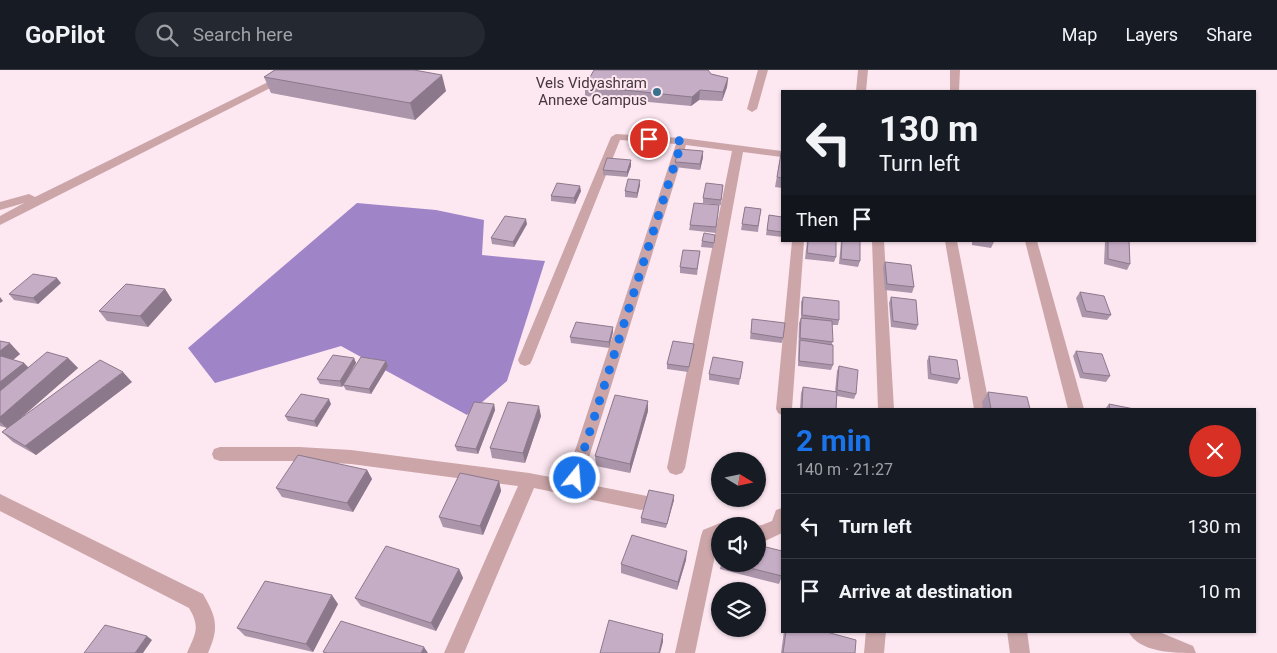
<!DOCTYPE html>
<meta charset="utf-8">
<style>
:root{--surface:#171b24;--page:#242831;--text:#f1f3f6;--muted:#9ea1a6;--line:#363941;--accent:#1a73e8}
body{margin:0;font-family:Roboto,sans-serif;background:var(--page);color:var(--text);height:100vh;display:flex;flex-direction:column;font-size:19px;white-space:nowrap}
*{box-sizing:border-box;margin:0}
p{font-size:16px;color:var(--muted)}
.icon{flex:none;width:28px;height:28px;fill:none;stroke:currentColor;stroke-width:2;stroke-linecap:round;stroke-linejoin:round}
.map{position:relative;flex:1;overflow:hidden}
.side{position:absolute;left:781px;top:338px;width:475px;height:225px;display:flex;flex-direction:column;background:var(--surface);border-radius:0px;box-shadow:0 1px 4px #0004}
.side>*{flex:none}
.hud{position:absolute;left:781px;top:20px;width:475px;height:152px;border-radius:0px;box-shadow:0 1px 4px #0004;background:#171b24;color:var(--text);overflow:hidden}
.needle{width:32px;rotate:100deg}
.tools{position:absolute;left:711px;top:382px;display:grid;gap:10px}
.tools a{display:grid;place-items:center;width:55px;height:55px;border-radius:50%;background:var(--surface);box-shadow:0 1px 4px #0004;font-size:25px}
.pin{position:absolute;display:grid;place-items:center;width:42px;height:42px;color:#fff;margin:-21px;border:2px solid #fff;border-radius:50%;box-shadow:0 1px 5px #0007}
.me{position:absolute;width:55px;margin:-28px;rotate:17deg;stroke-linejoin:round;filter:drop-shadow(0 0 4px #0008)}
.turn{display:flex;align-items:center;gap:18px;height:105px;padding:0 15px;font-size:22px}
.turn .icon{width:65px;height:65px;stroke-width:2.5}
.turn b{display:block;font-size:35px;line-height:42px}
.then{display:flex;align-items:center;height:48px;padding:0 15px;background:#0003;gap:10px;font-size:19px}
.round{display:grid;place-items:center;flex:none;width:52px;height:52px;border-radius:26px;background:var(--page)}
.head{display:flex;align-items:center;justify-content:space-between;height:85px;padding:0 15px}
h1{font-size:30px;font-weight:700;line-height:38px;color:var(--accent)}
ul{padding:0;list-style:none}
li{display:flex;align-items:center;gap:15px;height:65px;padding:0 15px;border-top:1px solid var(--line)}
li div{flex:1}
li b{display:block;font-size:19px}
li em{font-style:normal}
header{display:flex;align-items:center;gap:30px;box-sizing:border-box;height:70px;padding:0 25px;background:var(--surface);border-bottom:1px solid var(--line)}
header strong{font-size:24px}
nav{display:flex;gap:28px;margin-inline-start:auto;font-size:18px}
.search{width:350px;height:45px;background:var(--page);display:flex;align-items:center;gap:12px;box-sizing:border-box;padding:0 18px;border-radius:28px;color:var(--muted);font-size:19px}
.map>svg:first-child{display:block}
.water{fill:#9f85c8}
.lines{fill:none;stroke-linecap:round;stroke-linejoin:round}
.lane{fill:#cba5a8;fill-rule:evenodd}
.street{fill:#cba5a8;fill-rule:evenodd}
.wall{fill:#aa95aa}
.shaded-wall{fill:#8b798b}
.building{fill:#c6adc6;stroke:#8b798b}
.route{stroke:#1a73e8;stroke-width:9;stroke-dasharray:0 16.2}
.poi-dot{fill:#3a728c;stroke:#fde7f1;stroke-width:2}
.labels{text-anchor:middle;dominant-baseline:central;stroke-width:4;stroke-linejoin:round;paint-order:stroke}
.far-poi-label{font-size:15px;fill:#45373d;stroke:#fde7f1;text-anchor:end}
</style>
<header>
<strong>GoPilot</strong>
<div class="search"><svg class="icon" aria-label="search" viewBox="0 0 24 24"><circle cx="10" cy="10" r="6"/><path d="M15 15l6 6"/></svg>Search here</div>
<nav><a>Map</a><a>Layers</a><a>Share</a></nav>
</header>
<div class="map">
<svg width="1277" height="583" viewBox="0 0 1277 583">
<rect width="100%" height="100%" fill="#fde7f1"/>
<path class="water" d="M357,133L436,140L484,150L482,185L545,191L507,311L467,345L341,276L215,313L188,278Z"/>
<g class="lines">
<path class="lane" d="M758,0H768L757,39L752,42L747,39Z"/>
<g class="street">
<path d="M287,0H299L276,15L0,155V146L24,133L0,140V132L29,124L35,127L270,11Z"/>
<path d="M858,0H868L866,21H856Z"/>
<path d="M950,0H960L959,21L950,20Z"/>
<path d="M616,64L682,68L782,81V87L743,82L685,398L682,403L676,405L670,403L667,398L732,81L686,75L581,413L647,426L650,432L647,438L641,440L534,418L464,583H444L518,416L351,394L299,391H220L214,389L212,384L214,379L220,377H299L351,380L529,403L561,409L566,408L676,74L620,70L532,290L530,294L525,296L520,294L518,290L611,67Z"/>
<path d="M792,171H804L792,339H782V345L778,343L776,339Z"/>
<path d="M872,171H884L894,339H878Z"/>
<path d="M945,171H957L990,339H974Z"/>
<path d="M1025,171H1037L1084,339H1068Z"/>
<path d="M0,424L203,524C217,548 219,558 208,583H187C195,564 201,558 189,538L0,441Z"/>
<path d="M782,438V463L763,472L758,471V456H754L762,455L772,451L776,440Z"/>
<path d="M720,453L727,456H720V470L718,471L695,583H675L701,466L703,460Z"/>
<path d="M866,561H886L884,583H864Z"/>
<path d="M1007,561H1027L1030,583H1010Z"/>
<path d="M1128,561H1157L1193,576L1196,583C1174,583 1139,583 1128,561Z"/>
</g>
</g>
<g class="wall">
<path d="M272,0H414L446,21L415,50L271,23L264,7L274,0Z"/>
<path d="M711,4L728,8L727,17L722,31L699,30L691,36L585,26V16Z"/>
<path d="M782,78V118L775,117Z"/>
<path d="M703,87L700,100L675,97V92Z"/>
<path d="M631,90V96L627,107L603,105V100Z"/>
<path d="M640,115L637,128L625,127V121Z"/>
<path d="M723,115L721,135L703,133V128Z"/>
<path d="M581,121L575,134L551,131V126Z"/>
<path d="M719,135L716,163L689,160L690,155Z"/>
<path d="M745,137L761,139L758,162L741,160Z"/>
<path d="M769,145L782,147V167L766,165Z"/>
<path d="M527,154L514,177L492,174L491,168Z"/>
<path d="M715,165L713,178L701,177L702,171Z"/>
<path d="M807,171H836V187L834,192L805,189Z"/>
<path d="M841,171H860V191L858,197L839,194Z"/>
<path d="M972,171H994V172L991,178L972,175Z"/>
<path d="M1105,171H1129L1130,194L1127,200L1104,194Z"/>
<path d="M700,181L697,205L680,203V197Z"/>
<path d="M885,192L914,217L912,223L885,220L883,197Z"/>
<path d="M61,213L38,234L14,230L9,224Z"/>
<path d="M165,219L172,230L148,257L107,251L99,241Z"/>
<path d="M1080,222L1111,245L1107,250L1082,247L1076,228Z"/>
<path d="M803,227L839,250L838,255H832V274L833,295L831,300L798,296L799,253L801,248V232Z"/>
<path d="M891,227L918,255L916,260L891,257L889,233Z"/>
<path d="M752,249L783,268L782,273L750,269Z"/>
<path d="M613,262L609,278L571,273L570,267Z"/>
<path d="M0,271L20,284L13,290L24,293L28,298L68,288L78,298L21,348L132,312L36,385L13,372L2,362L7,358L0,356Z"/>
<path d="M693,279L688,302L667,299V294Z"/>
<path d="M1076,281L1110,306L1106,312L1080,308L1073,286Z"/>
<path d="M929,286L960,309L957,314L928,309L927,291Z"/>
<path d="M354,288L356,293L347,309L386,291L388,296L371,324L346,320L343,315L342,317L320,314L317,309Z"/>
<path d="M839,296L856,324L854,329L837,326L836,339H800L801,323L803,317L835,322L837,301Z"/>
<path d="M709,304L740,309L739,315L709,310Z"/>
<path d="M988,322L1030,339H983L982,332Z"/>
<path d="M331,334L317,357L288,351L285,346Z"/>
<path d="M494,334L495,340L478,384L457,381L455,376Z"/>
<path d="M1109,334L1134,339H1105Z"/>
<path d="M648,341L630,403L596,396L595,386Z"/>
<path d="M541,346L525,393L492,388L490,378Z"/>
<path d="M367,400L372,409L353,442L282,427L276,418Z"/>
<path d="M499,411L501,421L483,465L443,457L439,447Z"/>
<path d="M674,430L666,458L641,453V448Z"/>
<path d="M686,490L677,520L621,503V494Z"/>
<path d="M721,494H758L782,506L779,514L720,499Z"/>
<path d="M459,499L463,508L436,561L361,536L355,528Z"/>
<path d="M338,534L313,582L245,566L237,558Z"/>
<path d="M784,561H823L855,583H781Z"/>
</g>
<g class="shaded-wall">
<path d="M442,5L446,21L415,50L410,33Z"/>
<path d="M728,8L727,17L722,31L723,22Z"/>
<path d="M700,20L699,30L691,36L692,27Z"/>
<path d="M703,81V87L700,100V94Z"/>
<path d="M631,90V96L627,107V102Z"/>
<path d="M640,110V115L637,128V123Z"/>
<path d="M580,116L581,121L575,134L574,128Z"/>
<path d="M526,149L527,154L514,177L513,172Z"/>
<path d="M57,208L61,213L38,234L33,228Z"/>
<path d="M165,219L172,230L148,257L140,246Z"/>
<path d="M0,227L3,231L0,233Z"/>
<path d="M613,257V262L609,278V272Z"/>
<path d="M10,273L20,284L0,300V281Z"/>
<path d="M68,288L78,298L8,359L0,352V347Z"/>
<path d="M354,288L356,293L342,317L340,311Z"/>
<path d="M386,291L388,296L371,324L369,319Z"/>
<path d="M24,293L34,303L0,331V312Z"/>
<path d="M123,302L132,312L36,385L25,376Z"/>
<path d="M329,329L331,334L317,357L314,351Z"/>
<path d="M648,331V341L630,403V394Z"/>
<path d="M494,334L495,340L478,384L476,379Z"/>
<path d="M539,336L541,346L525,393L523,383Z"/>
<path d="M367,400L372,409L353,442L347,433Z"/>
<path d="M499,411L501,421L483,465L480,456Z"/>
<path d="M674,425V430L666,458L667,454Z"/>
<path d="M687,481L686,490L677,520L678,512Z"/>
<path d="M459,499L463,508L436,561L431,553Z"/>
<path d="M332,525L338,534L313,582L306,574Z"/>
<path d="M663,564V572L660,583H659Z"/>
<path d="M147,566L152,570L143,583H135Z"/>
<path d="M424,577L428,583H421Z"/>
</g>
<g class="building">
<path d="M275,0H414L442,5L410,33L264,7Z"/>
<path d="M594,0H708L711,4L728,8L723,22L700,20L692,27L585,16Z"/>
<path d="M782,78V108L777,107Z"/>
<path d="M679,79L703,81L700,94L675,92Z"/>
<path d="M607,88L631,90L627,102L603,100Z"/>
<path d="M628,109L640,110L637,123L625,121Z"/>
<path d="M557,113L580,116L574,128L551,126Z"/>
<path d="M706,113L723,115L721,130L703,128Z"/>
<path d="M694,133L719,135L716,157L690,155Z"/>
<path d="M745,137L761,139L758,156L742,154Z"/>
<path d="M769,145L782,147V162L767,160Z"/>
<path d="M505,146L526,149L513,172L491,168Z"/>
<path d="M704,163L715,165L714,173L702,171Z"/>
<path d="M808,171H836V187L807,183Z"/>
<path d="M842,171H860V191L841,189Z"/>
<path d="M1108,171H1129L1130,194L1108,189Z"/>
<path d="M683,180L700,181L697,199L680,197Z"/>
<path d="M885,192L911,195L914,217L887,214Z"/>
<path d="M33,204L57,208L33,228L9,224Z"/>
<path d="M126,214L165,219L140,246L99,241Z"/>
<path d="M1080,222L1104,226L1111,245L1086,241Z"/>
<path d="M803,227L839,231V250L802,245Z"/>
<path d="M891,227L916,230L918,255L893,251Z"/>
<path d="M801,248L832,251L833,272L800,268Z"/>
<path d="M752,249L785,253L783,268L751,263Z"/>
<path d="M576,252L613,257L609,272L570,267Z"/>
<path d="M800,270L833,275V295L799,291Z"/>
<path d="M0,271L10,273L0,281Z"/>
<path d="M673,271L694,274L689,297L667,294Z"/>
<path d="M1076,281L1102,284L1110,306L1083,303Z"/>
<path d="M47,282L68,288L0,347V321Z"/>
<path d="M333,285L354,288L340,311L317,309Z"/>
<path d="M1,286L24,293L0,312V287Z"/>
<path d="M929,286L957,290L960,309L931,304Z"/>
<path d="M361,287L386,291L369,319L343,315Z"/>
<path d="M713,287L743,292L740,309L709,304Z"/>
<path d="M100,290L123,302L25,376L2,362Z"/>
<path d="M839,296L858,300L856,324L837,320Z"/>
<path d="M803,317L837,322L836,339H802Z"/>
<path d="M988,322L1027,327L1030,339H991Z"/>
<path d="M301,324L329,329L314,351L285,346Z"/>
<path d="M615,325L648,331L630,394L595,386Z"/>
<path d="M474,332L494,334L476,379L455,376Z"/>
<path d="M508,332L539,336L523,383L490,378Z"/>
<path d="M1109,334L1134,339H1110Z"/>
<path d="M298,385L367,400L347,433L276,418Z"/>
<path d="M460,403L499,411L480,456L439,447Z"/>
<path d="M649,420L674,425L667,454L641,448Z"/>
<path d="M632,465L687,481L678,512L621,494Z"/>
<path d="M758,475L782,481V506L734,494H758Z"/>
<path d="M386,476L459,499L431,553L355,528Z"/>
<path d="M265,511L332,525L306,574L237,558Z"/>
<path d="M609,550L663,564L659,583H600Z"/>
<path d="M341,551L424,577L421,583H327L323,582Z"/>
<path d="M105,555L147,566L135,583H84Z"/>
<path d="M786,561H823L856,570L855,583H783Z"/>
</g>
<g class="lines">
<path class="route" d="M575,408L682,71L649,69"/>
</g>
<circle class="poi-dot" cx="657" cy="22" r="5"/>
<g class="labels">
<g class="far-poi-label">
<text x="647" y="13">Vels Vidyashram<tspan x="647" dy="17">Annexe Campus</tspan></text>
</g>
</g>
</svg>
<div class="tools">
<a><svg class="needle" viewBox="-14 -14 28 28"><path d="M0-13l5 13h-10z" fill="#e53935"/><path d="M0 13l5-13h-10z" fill="#9ea1a6"/></svg></a>
<a><svg class="icon" aria-label="sound" viewBox="0 0 24 24"><path d="M4 9h4l5-4v14l-5-4H4zM17 9q2 3 0 6"/></svg></a>
<a><svg class="icon" aria-label="layers" viewBox="0 0 24 24"><path d="M12 4l9 5-9 5-9-5zM3 14l9 5 9-5"/></svg></a>
</div>
<div class="pin" style="left:649px;top:69px;background:#d93025"><svg class="icon" aria-label="arrive" viewBox="0 0 24 24"><path d="M6 21V4h12l-3 4 3 4H6"/></svg></div>
<svg class="me" style="left:575px;top:408px" viewBox="-20 -20 40 40"><circle r="17" fill="#1a73e8" stroke="#fff" stroke-width="3"/><path d="M0-11L8 9 0 5-8 9z" fill="#fff"/></svg>
<div class="hud">
<div class="turn"><svg class="icon" aria-label="left" viewBox="0 0 24 24"><path d="M17 20v-9H6M10 6l-5 5 5 5"/></svg><div><b>130 m</b>Turn left</div></div>
<div class="then">Then<svg class="icon" aria-label="arrive" viewBox="0 0 24 24"><path d="M6 21V4h12l-3 4 3 4H6"/></svg></div>
</div>
<section class="side">
<div class="head"><div><h1>2 min</h1><p>140 m · 21:27</p></div><a class="round" style="background:#d93025;color:#fff"><svg class="icon" aria-label="close" viewBox="0 0 24 24"><path d="M6 6l12 12M18 6L6 18"/></svg></a></div>
<ul>
<li><svg class="icon" aria-label="left" viewBox="0 0 24 24"><path d="M17 20v-9H6M10 6l-5 5 5 5"/></svg><div><b>Turn left</b></div><em>130 m</em></li>
<li><svg class="icon" aria-label="arrive" viewBox="0 0 24 24"><path d="M6 21V4h12l-3 4 3 4H6"/></svg><div><b>Arrive at destination</b></div><em>10 m</em></li>
</ul>
</section>
</div>
